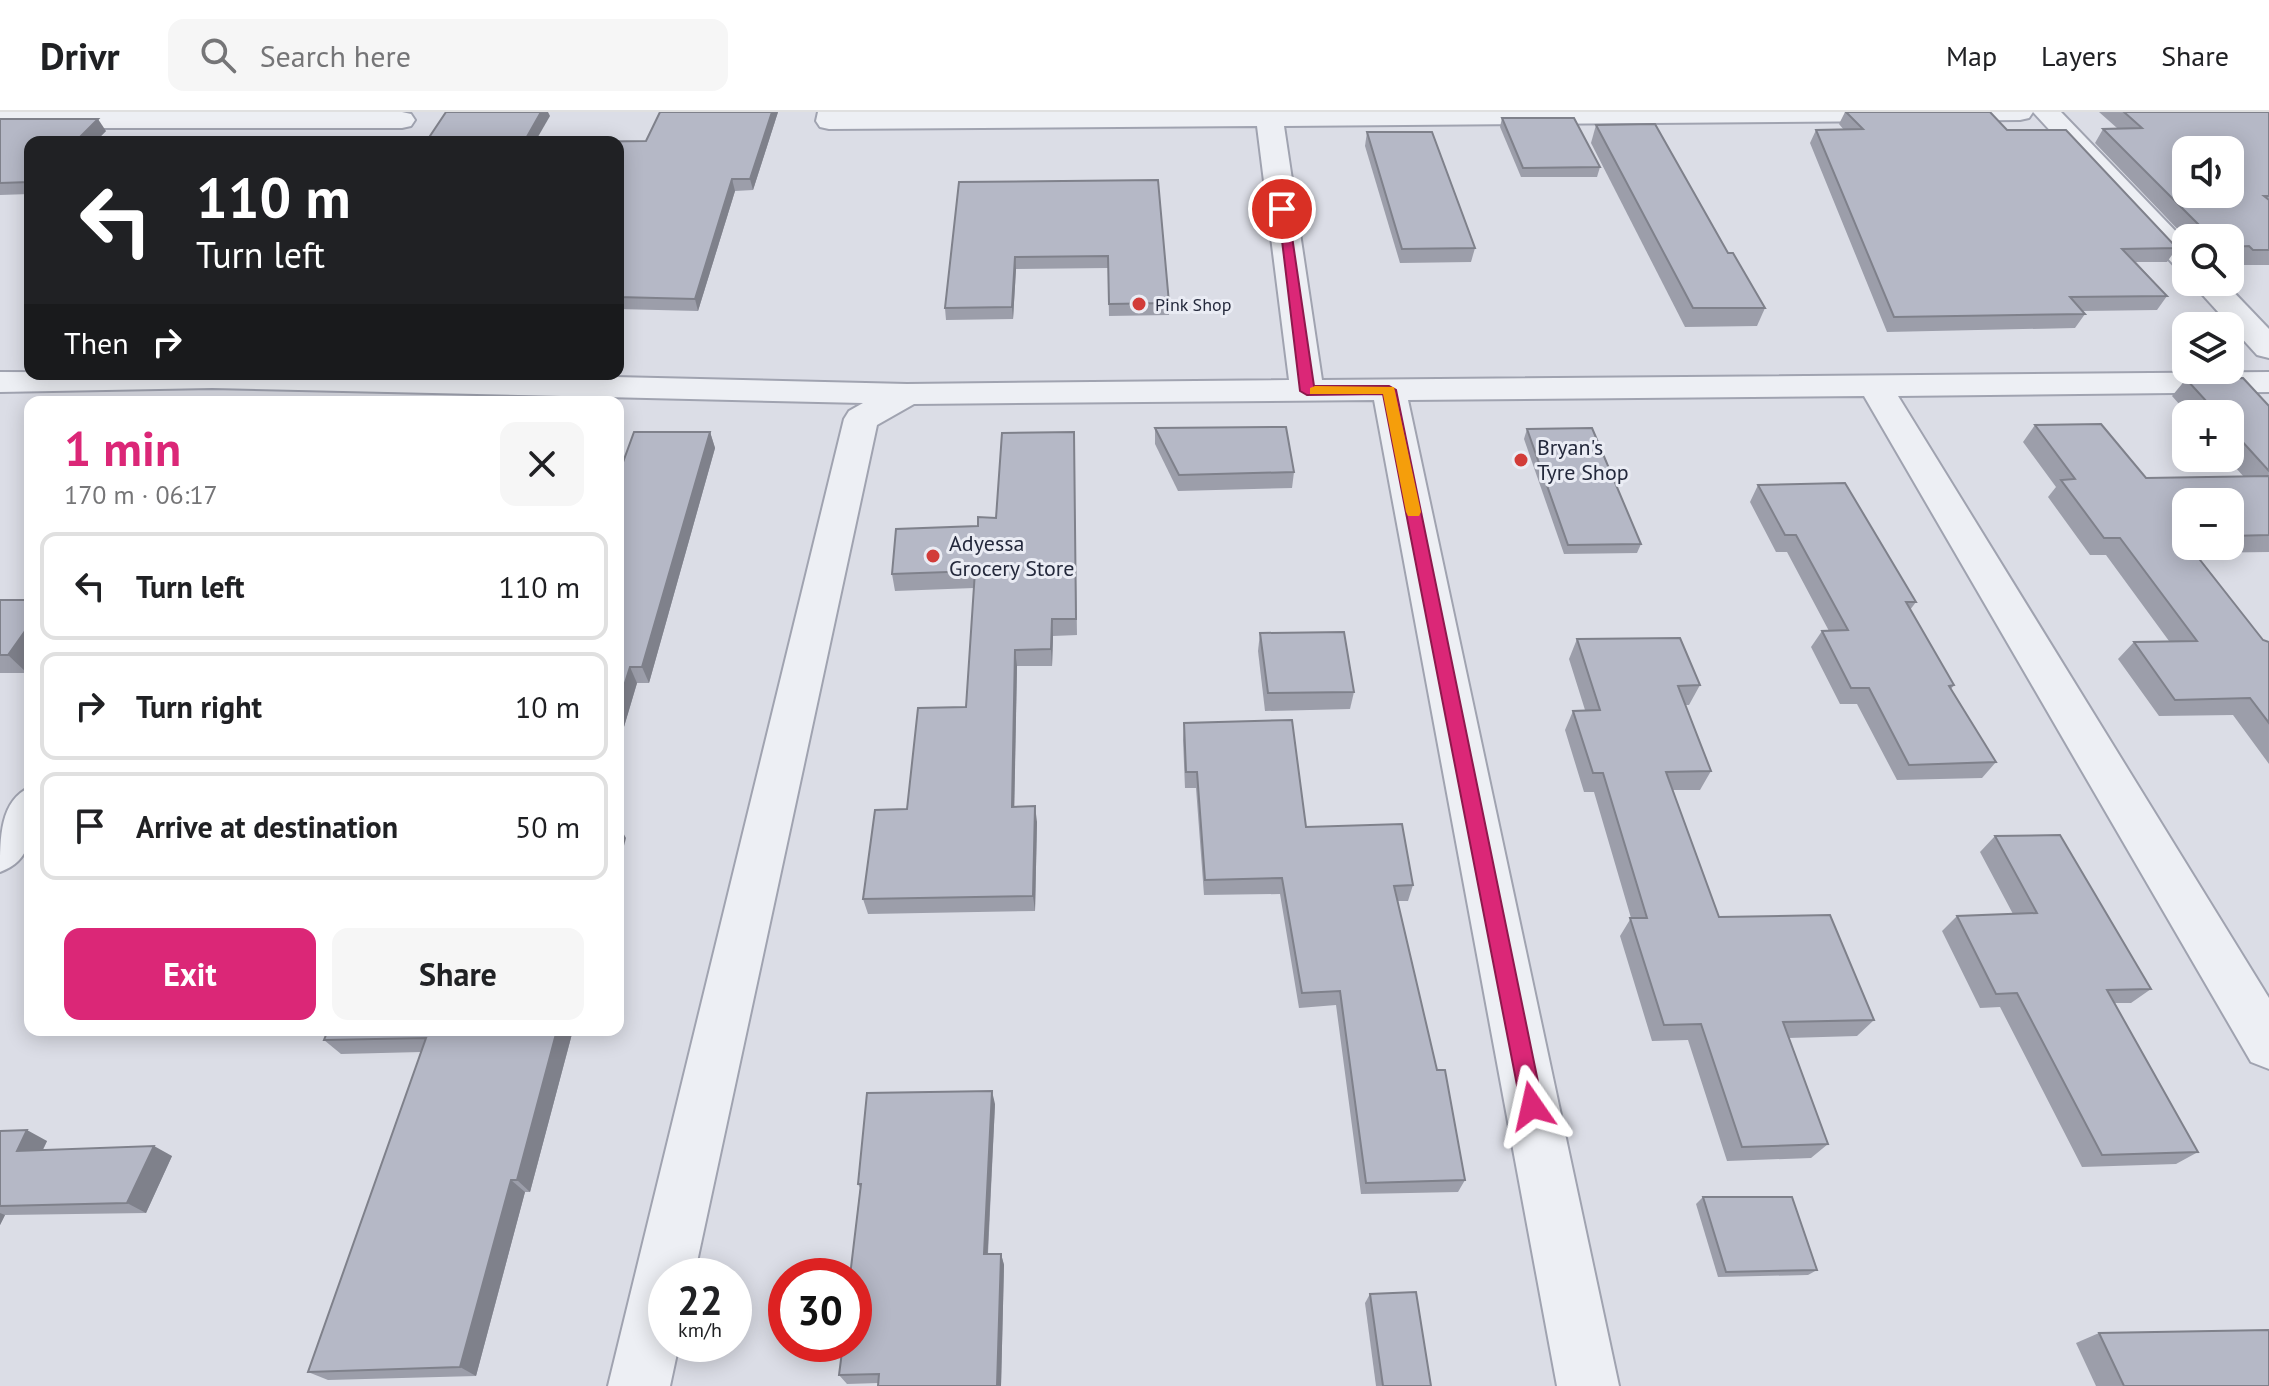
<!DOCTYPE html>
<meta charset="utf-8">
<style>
:root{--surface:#fff;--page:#f6f6f6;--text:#202124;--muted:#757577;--line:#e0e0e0;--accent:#db2777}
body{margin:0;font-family:"PT Sans",sans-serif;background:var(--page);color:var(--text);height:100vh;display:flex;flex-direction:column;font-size:30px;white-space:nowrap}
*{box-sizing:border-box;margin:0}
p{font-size:26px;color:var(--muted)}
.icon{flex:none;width:44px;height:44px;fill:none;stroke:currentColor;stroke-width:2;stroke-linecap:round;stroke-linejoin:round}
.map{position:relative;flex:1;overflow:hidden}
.sheet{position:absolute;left:24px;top:284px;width:600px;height:640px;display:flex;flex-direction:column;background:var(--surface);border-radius:16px;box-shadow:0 4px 20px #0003}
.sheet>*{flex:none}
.guide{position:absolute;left:24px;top:24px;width:600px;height:244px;border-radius:16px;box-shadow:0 4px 20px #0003;background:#202124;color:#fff;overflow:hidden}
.controls{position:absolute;left:2172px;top:24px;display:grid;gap:16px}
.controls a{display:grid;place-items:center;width:72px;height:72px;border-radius:16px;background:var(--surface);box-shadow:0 4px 20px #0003;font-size:40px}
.speed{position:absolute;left:648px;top:1146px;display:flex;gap:16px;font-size:40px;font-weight:700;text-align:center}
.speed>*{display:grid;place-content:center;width:104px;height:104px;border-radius:50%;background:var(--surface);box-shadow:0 4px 20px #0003;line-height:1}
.speed small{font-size:20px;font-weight:400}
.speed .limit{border:12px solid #d22;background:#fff;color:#111}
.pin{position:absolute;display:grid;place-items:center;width:68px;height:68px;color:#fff;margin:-34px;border:4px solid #fff;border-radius:50%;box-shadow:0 2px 8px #0007}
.me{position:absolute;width:88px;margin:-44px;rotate:349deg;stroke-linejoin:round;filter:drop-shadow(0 0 6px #0008)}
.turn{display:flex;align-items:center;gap:28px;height:168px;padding:0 40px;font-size:36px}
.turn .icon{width:104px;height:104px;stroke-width:2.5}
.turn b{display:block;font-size:56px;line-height:68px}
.then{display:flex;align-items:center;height:76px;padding:0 40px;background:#0003;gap:16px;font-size:30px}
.round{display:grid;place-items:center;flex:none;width:84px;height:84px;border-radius:16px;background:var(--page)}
.summary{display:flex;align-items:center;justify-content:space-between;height:136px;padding:0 40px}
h1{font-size:48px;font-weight:700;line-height:60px;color:var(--accent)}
.button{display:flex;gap:16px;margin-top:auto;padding:16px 40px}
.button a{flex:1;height:92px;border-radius:16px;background:var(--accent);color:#fff;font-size:32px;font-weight:700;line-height:92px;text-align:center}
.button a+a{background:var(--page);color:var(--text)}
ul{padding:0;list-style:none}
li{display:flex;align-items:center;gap:24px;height:108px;margin:0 16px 12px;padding:0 24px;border:4px solid var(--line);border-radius:16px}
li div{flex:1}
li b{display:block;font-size:30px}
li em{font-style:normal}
header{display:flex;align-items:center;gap:48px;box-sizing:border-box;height:112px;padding:0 40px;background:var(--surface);border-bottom:2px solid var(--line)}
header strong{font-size:38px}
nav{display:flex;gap:44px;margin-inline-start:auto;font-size:28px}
.search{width:560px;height:72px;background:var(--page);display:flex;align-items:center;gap:20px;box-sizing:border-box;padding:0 28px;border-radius:16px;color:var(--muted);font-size:30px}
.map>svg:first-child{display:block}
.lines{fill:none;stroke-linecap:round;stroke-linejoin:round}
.street-casing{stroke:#a0a3b0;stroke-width:4}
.street{fill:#edeff4;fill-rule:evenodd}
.wall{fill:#9c9eaa;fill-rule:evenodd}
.shaded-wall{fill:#7f818b}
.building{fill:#b5b8c6;stroke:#7f818b;stroke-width:2;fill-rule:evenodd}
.route{fill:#db2777;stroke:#8e194d;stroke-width:2}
.slow{fill:#f59e0b}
.poi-dot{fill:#d23c39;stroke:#eaecf4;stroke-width:3}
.labels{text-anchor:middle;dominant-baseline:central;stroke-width:6;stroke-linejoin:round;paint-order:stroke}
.far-poi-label{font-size:18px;fill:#24293c;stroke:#eaecf4;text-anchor:start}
.poi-label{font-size:22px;fill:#24293c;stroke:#eaecf4;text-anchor:start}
</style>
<header>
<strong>Drivr</strong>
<div class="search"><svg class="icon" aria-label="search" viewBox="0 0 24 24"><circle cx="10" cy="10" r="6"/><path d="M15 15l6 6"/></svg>Search here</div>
<nav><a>Map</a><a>Layers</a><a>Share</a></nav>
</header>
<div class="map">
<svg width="2269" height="1274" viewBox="0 0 2269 1274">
<rect width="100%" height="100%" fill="#dbdde6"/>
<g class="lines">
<defs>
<g id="street">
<path d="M0,0H402L411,2L415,8L411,14L402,16H0Z"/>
<path d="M818,0H2061L2186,130V157L2175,154L2033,0L2029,6L2020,8L1284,14L1322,268L2269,260V280L1898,284L2269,886V957L2251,950L1864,284L1408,288L1619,1274H1557L1374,288L914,292L877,313L694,1164H666V1232H679L670,1274H608L844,307L849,299L863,291L212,276L0,280V260L487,262L907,272L1289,268L1257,14L829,17L820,15L816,9Z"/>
<path d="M2191,170H2224L2269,217V246L2257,243Z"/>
<path d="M30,675C30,710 39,746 0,760C0,725 0,689 30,675Z"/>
</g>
</defs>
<use href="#street" class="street-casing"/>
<use href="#street" class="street"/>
</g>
<g class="wall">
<path d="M778,0L753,78L735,79L698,199L618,197V30L646,29Z"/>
<path d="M1845,0H1990L2007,18L2177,136L2167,150H2136L2167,184L2157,198L2082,199L2085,202L2075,216L1887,220L1810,31L1816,18H1844L1839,12Z"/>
<path d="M2099,0H2269V153H2242L2238,149H2230V126H2186L2095,31L2103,17L2117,16Z"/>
<path d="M1502,6L1600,55L1597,65H1521L1500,15Z"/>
<path d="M0,7L106,19L95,30H30V82L0,83Z"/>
<path d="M1596,13L1728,141L1765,196L1757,214L1685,215L1591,31Z"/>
<path d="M1367,20L1475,136L1471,150L1400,151L1365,34Z"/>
<path d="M1158,68L1169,191V203L1109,204L1108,156L1016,157L1013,207L946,208L945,196L959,70Z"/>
<path d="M2186,267L2269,294V440L2195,441L2263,528L2269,530V652L2233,603L2159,604L2118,547L2134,530L2169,529L2106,443H2090L2048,385L2056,375L2023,330L2035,313L2146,366L2244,365L2227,346H2230V302H2188L2172,284ZM2186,390H2230V434H2186Z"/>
<path d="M1155,316L1294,360L1292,376L1178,379L1155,332Z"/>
<path d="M1527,317L1641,432L1637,441L1564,442L1524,327Z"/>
<path d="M710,320L715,336L649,571H637L618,635V364Z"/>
<path d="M1074,337L1077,523L1053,524L1052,554H1017L1014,695L1037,710L1035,799L868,802L863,787L907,697L966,595L974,476L895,479L892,462L978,414L996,406Z"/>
<path d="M1758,373L1916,490L1910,498L1954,573L1951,577L1996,650L1982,666L1897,668L1857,592H1840L1811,535L1822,519H1829L1787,440H1776L1750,390Z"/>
<path d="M0,488H30V557L27,561H0Z"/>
<path d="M1260,521L1354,580L1350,597L1265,599L1258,539Z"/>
<path d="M1577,527L1700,573L1689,593H1685L1711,659L1700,678H1672L1719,805L1874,908L1857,924L1788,926L1828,1032L1811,1046L1727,1049L1688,928L1652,929L1620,824L1631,806L1594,680H1584L1565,618L1573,599L1585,598L1569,547Z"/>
<path d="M1184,611L1306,715L1413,773L1408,789H1397L1437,958L1465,1068L1458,1080L1361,1082L1336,893L1299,896L1280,782L1204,783L1196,676H1185L1183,628Z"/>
<path d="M1995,724L2151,877L2131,891H2114L2198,1040L2176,1052L2082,1055L2000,895L1980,896L1942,819L1957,804L2013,802L1980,740Z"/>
<path d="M573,918L530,1080H525L476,1264L328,1268L308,1260L421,940L341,942L324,928Z"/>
<path d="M995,992L988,1142H1001L1004,1153L1001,1274H878L879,1271L847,1272L839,1263L860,1076L858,1072Z"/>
<path d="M0,1019L47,1029L43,1038L172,1044L146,1101L5,1103L0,1113Z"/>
<path d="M1703,1085L1817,1158L1808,1163L1718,1165L1696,1092Z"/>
<path d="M1370,1182L1431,1274H1376L1365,1191Z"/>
<path d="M2099,1221L2269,1274H2096L2076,1231Z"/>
</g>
<g class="shaded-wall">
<path d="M541,0H548L550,4L535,30H524Z"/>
<path d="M772,0H778L753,78L750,67Z"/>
<path d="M98,7L106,19L95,30H75Z"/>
<path d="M732,67L735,79L698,199L695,187Z"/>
<path d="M1015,145L1016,157L1013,207L1012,195Z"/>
<path d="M710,320L715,336L649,571L642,555Z"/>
<path d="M1052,507L1053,524L1052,554L1051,537Z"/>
<path d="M30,512V557L27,561L8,543Z"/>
<path d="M1015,538L1017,554L1014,710L1012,695Z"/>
<path d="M630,555L637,571L618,635V593Z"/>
<path d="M1035,694L1037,710L1035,799L1033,784Z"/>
<path d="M618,712L626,726L618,757Z"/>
<path d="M557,918H573L530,1080L517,1068Z"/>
<path d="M992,979L995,992L987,1153L984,1142Z"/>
<path d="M27,1018L47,1029L37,1049L17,1039Z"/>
<path d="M154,1034L172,1044L146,1101L127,1091Z"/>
<path d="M511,1068L525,1080L476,1264L460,1255Z"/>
<path d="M0,1101L5,1103L0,1113Z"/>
<path d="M1001,1142L1004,1153L1001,1274H997Z"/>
</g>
<g class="building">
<path d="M446,0H541L524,30H426Z"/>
<path d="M660,0H772L750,67H732L695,187L618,185V30H569L646,29Z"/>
<path d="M1846,0H1990L2007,18H2066L2177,136L2122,137L2167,184L2070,185L2085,202L1894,205L1816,18L1863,17Z"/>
<path d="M2124,0H2269V84H2264L2269,88V138H2253L2249,134L2230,135V126H2199V113L2103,17L2142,16ZM2186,38H2230V82H2186Z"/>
<path d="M1502,6H1574L1600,55L1523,56Z"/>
<path d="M0,7H98L75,30H30V70L0,71Z"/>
<path d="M1655,12L1728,141H1733L1765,196H1693L1596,13Z"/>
<path d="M1367,20H1432L1475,136L1402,137Z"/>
<path d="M1158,68L1169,191L1109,192L1108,144L1015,145L1012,195L945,196L959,70Z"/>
<path d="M2243,266L2269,294V359L2230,316V302H2218L2186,267Z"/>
<path d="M2101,312L2146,366L2269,364V423L2230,424V390H2186V425H2182L2186,430V434H2189L2263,528L2269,530V611L2250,586L2175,588L2134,530L2197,529L2120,426H2104L2061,368L2075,367L2035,313Z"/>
<path d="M1286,315L1294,360L1179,363L1155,316Z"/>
<path d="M1592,316L1641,432L1568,433L1527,317Z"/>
<path d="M634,320H710L642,555H630L618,593V364Z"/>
<path d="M1074,320L1076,507H1052L1051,537L1015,538L1012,695L1035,694L1033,784L863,787L875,698L907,697L918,596L966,595L975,459L892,462L896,417L978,414V405L996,406L1002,321Z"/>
<path d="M1845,371L1916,490H1906L1954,573L1949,574L1996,650L1909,653L1869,576H1851L1822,519L1848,518L1796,423H1785L1758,373Z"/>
<path d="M0,488H30V512L8,543H0Z"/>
<path d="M1344,520L1354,580L1268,581L1260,521Z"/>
<path d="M1680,526L1700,573L1678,574L1711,659L1666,660L1719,805L1830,803L1874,908L1783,910L1828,1032L1742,1035L1701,912L1664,913L1630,806H1647L1603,661H1593L1573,599L1600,598L1577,527Z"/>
<path d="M1292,608L1306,715L1402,712L1413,773L1394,774L1437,958H1445L1465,1068L1366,1071L1340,879L1302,881L1282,766L1205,768L1197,660H1186L1184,611Z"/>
<path d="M2060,723L2151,877L2107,878L2198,1040L2102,1043L2017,881L1996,882L1957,804L2037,801L1995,724Z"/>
<path d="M328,918H557L517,1068H511L460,1255L308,1260L426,926L324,928Z"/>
<path d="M992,979L984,1142H1001L997,1274H878L879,1262L839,1263L843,1232H854V1164H850L861,1072H858L867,981Z"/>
<path d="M27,1018L17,1039L154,1034L127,1091L0,1094V1019Z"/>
<path d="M1703,1085H1792L1817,1158L1726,1160Z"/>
<path d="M1416,1180L1431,1274H1383L1370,1182Z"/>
<path d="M2269,1218V1274H2124L2099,1221Z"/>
</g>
<path class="route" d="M1278,95L1288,97L1314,274H1389L1396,278L1543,994L1540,1001L1532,1005L1524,1001L1521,994L1383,282L1307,283L1300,279Z"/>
<path class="slow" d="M1315,274L1394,275L1421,400L1419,404H1408L1406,400L1383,282H1310V276Z"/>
<g class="poi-dot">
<circle cx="1139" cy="192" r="8"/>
<circle cx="1521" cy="348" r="8"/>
<circle cx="933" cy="444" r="8"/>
</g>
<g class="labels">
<g class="far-poi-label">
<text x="1155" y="192">Pink Shop</text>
</g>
<g class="poi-label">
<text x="1537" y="335">Bryan's<tspan x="1537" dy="25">Tyre Shop</tspan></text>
<text x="949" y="431">Adyessa<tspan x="949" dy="25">Grocery Store</tspan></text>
</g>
</g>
</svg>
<div class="controls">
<a><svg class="icon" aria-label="sound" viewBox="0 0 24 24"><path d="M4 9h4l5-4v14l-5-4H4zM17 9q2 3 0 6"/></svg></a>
<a><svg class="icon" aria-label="search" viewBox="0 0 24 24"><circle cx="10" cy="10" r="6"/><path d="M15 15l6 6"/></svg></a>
<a><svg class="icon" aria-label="layers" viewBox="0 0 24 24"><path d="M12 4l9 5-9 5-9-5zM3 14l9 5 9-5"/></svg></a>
<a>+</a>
<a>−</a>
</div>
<div class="speed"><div>22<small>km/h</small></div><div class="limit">30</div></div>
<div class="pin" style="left:1282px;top:97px;background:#d93025"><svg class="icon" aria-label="arrive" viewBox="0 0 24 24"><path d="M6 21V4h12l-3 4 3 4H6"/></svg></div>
<svg class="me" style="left:1532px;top:994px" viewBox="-20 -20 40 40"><path d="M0-17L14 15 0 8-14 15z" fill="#db2777" stroke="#fff" stroke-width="4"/></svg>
<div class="guide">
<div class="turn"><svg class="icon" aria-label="left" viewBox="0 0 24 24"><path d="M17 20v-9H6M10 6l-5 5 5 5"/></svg><div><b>110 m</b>Turn left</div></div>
<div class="then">Then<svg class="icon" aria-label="right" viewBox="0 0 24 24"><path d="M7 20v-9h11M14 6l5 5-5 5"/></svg></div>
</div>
<section class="sheet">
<div class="summary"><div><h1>1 min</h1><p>170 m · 06:17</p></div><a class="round"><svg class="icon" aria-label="close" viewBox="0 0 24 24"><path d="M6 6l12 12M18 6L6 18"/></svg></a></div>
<ul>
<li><svg class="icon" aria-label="left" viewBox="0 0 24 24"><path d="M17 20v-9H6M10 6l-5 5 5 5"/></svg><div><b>Turn left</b></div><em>110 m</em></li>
<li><svg class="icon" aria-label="right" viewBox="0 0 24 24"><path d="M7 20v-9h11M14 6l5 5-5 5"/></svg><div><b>Turn right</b></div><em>10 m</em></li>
<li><svg class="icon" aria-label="arrive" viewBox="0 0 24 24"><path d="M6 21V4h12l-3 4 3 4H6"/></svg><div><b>Arrive at destination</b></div><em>50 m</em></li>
</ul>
<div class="button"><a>Exit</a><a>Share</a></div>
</section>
</div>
